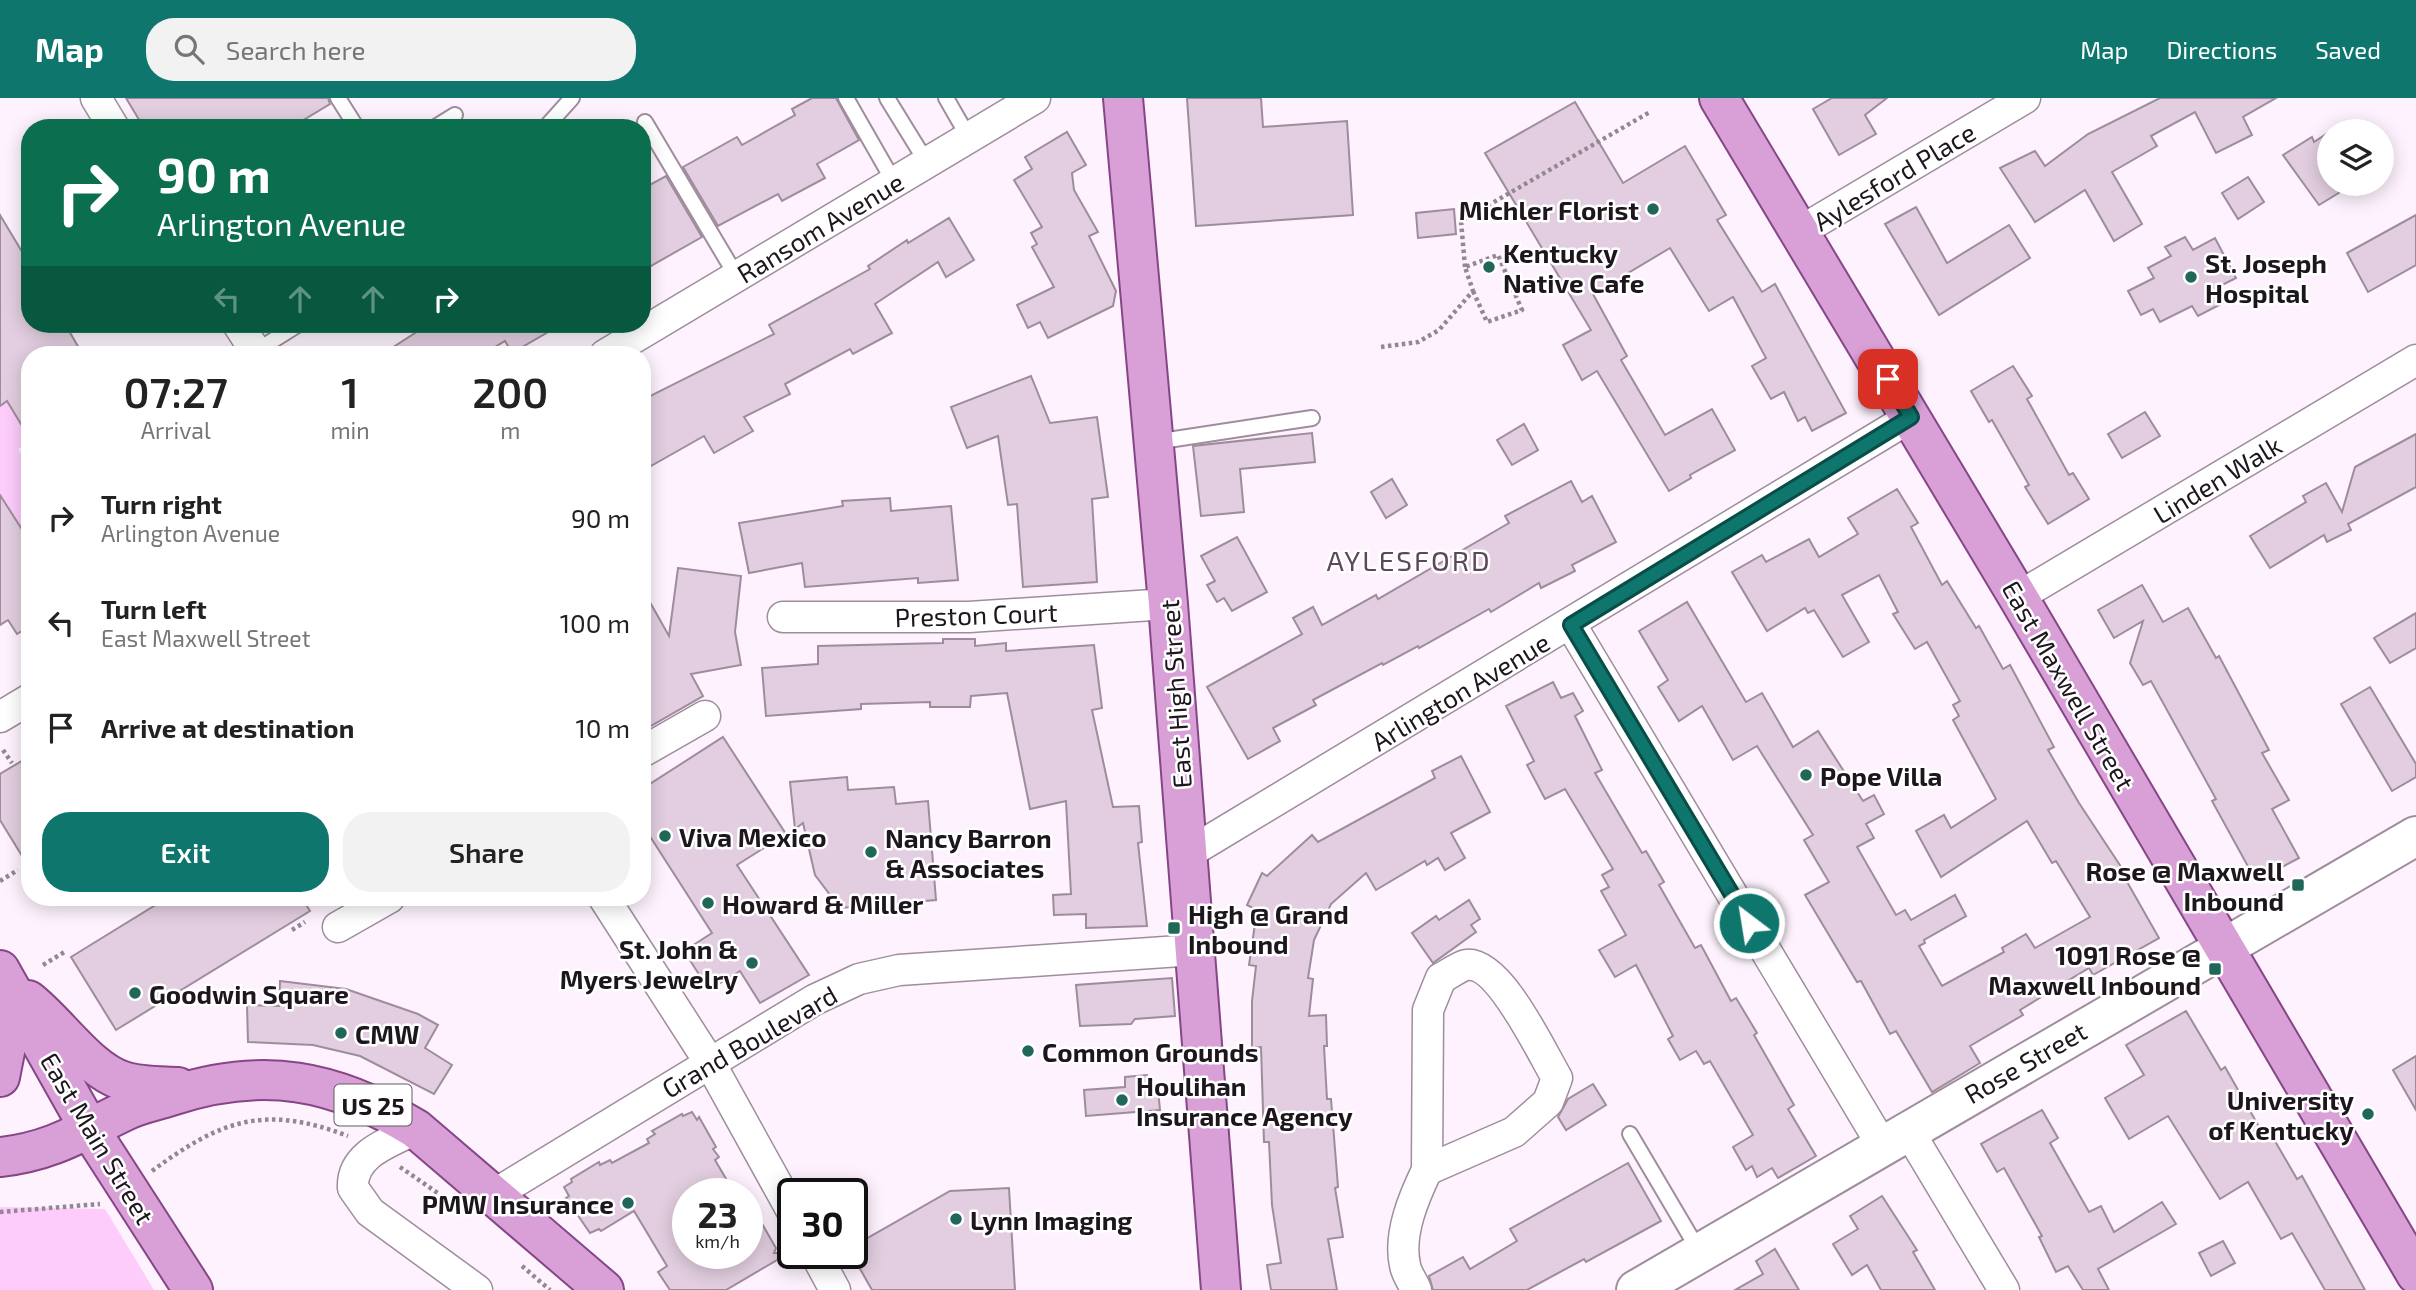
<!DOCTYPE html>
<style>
:root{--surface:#fff;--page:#f2f2f2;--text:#222;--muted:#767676;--accent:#0f766e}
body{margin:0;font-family:"Exo 2",sans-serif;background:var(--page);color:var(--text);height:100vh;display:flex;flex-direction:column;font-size:26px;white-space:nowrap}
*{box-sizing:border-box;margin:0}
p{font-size:23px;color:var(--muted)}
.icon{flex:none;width:38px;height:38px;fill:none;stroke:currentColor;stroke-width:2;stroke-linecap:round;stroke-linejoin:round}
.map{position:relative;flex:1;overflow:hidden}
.details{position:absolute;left:21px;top:248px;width:630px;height:560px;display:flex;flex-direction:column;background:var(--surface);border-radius:28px;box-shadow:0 4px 18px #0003}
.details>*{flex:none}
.hud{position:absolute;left:21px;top:21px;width:630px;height:214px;border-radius:28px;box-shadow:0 4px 18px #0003;background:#0b6e4f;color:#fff;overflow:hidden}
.buttons{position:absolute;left:2317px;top:21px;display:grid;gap:14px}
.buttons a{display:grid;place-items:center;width:77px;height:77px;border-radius:50%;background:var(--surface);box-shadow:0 4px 18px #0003;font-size:35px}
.speed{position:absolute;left:672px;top:1080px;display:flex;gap:14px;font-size:35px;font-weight:700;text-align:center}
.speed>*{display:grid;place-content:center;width:91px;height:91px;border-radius:50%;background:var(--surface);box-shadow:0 4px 18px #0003;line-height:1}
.speed small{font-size:18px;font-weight:400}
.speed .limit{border:4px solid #111;border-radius:10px;background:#fff;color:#111}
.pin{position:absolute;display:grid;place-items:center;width:60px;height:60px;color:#fff;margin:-30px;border-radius:14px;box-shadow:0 4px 10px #0006}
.me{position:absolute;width:77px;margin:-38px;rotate:329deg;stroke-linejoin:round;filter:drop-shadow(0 0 5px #0008)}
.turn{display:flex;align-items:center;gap:24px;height:147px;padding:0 21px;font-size:32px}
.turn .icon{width:91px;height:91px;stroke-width:2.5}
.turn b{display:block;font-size:49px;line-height:60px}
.lanes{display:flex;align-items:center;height:66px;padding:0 21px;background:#0003;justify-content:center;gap:35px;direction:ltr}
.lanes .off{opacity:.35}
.eta{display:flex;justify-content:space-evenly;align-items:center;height:119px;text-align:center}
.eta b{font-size:42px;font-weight:600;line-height:49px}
.action{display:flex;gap:14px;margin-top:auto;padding:14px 21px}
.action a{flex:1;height:80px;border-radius:28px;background:var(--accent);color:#fff;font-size:28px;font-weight:600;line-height:80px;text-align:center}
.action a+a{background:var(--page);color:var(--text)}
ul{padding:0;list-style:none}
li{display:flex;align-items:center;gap:21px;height:105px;padding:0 21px}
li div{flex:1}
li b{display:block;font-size:26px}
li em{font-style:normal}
header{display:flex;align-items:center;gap:42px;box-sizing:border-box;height:98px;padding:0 35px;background:var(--accent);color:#fff}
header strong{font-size:33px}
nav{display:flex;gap:38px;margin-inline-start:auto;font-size:24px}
.search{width:490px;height:63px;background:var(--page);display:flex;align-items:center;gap:18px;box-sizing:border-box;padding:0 24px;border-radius:28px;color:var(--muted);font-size:26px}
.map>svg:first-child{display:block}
.green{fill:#fdccfb}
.building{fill:#e2cee0;stroke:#9e8c9d;stroke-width:2}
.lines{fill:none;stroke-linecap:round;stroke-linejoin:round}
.lane-casing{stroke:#9f8d9e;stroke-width:18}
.street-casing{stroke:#9f8d9e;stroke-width:33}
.secondary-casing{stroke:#9f8d9e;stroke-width:42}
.primary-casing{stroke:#864686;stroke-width:42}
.path{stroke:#918891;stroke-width:4.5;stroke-dasharray:3.5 3.5;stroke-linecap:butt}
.lane{stroke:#fff;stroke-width:14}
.street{stroke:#fff;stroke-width:30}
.secondary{stroke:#fff;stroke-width:38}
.primary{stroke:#d9a0d8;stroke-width:38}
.route-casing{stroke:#0a4d48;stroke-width:18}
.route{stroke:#0f766e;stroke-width:12}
.poi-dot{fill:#216759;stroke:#fff;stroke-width:2.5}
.labels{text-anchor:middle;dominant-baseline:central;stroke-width:5;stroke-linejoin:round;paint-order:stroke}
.shield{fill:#fff;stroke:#615c61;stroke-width:2}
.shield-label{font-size:24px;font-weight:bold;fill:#1d161d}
.street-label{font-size:26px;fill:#1d161d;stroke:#fff}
.poi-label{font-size:26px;font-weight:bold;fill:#1d161d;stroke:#fff;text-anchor:start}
.neighbourhood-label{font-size:28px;letter-spacing:2px;fill:#5a4a59;stroke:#fff}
</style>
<header>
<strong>Map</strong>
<div class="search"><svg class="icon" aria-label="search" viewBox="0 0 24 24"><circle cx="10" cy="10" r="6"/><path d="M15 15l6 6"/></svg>Search here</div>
<nav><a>Map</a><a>Directions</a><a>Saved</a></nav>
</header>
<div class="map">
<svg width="2416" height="1192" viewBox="0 0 2416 1192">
<rect width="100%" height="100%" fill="#fdf2fd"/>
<g class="green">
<path d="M7,303L30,339V344L18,351L30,371V435L26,438L0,419V308Z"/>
<path d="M0,1109L105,1111L154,1192H0Z"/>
</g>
<g class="building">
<path d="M126,0H328L330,6L290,30H144Z"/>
<path d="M812,0H836L859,42L817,66L825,80L782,103L778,96L718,128L683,69L737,39L742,47L795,17L792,11Z"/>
<path d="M1187,0H1261L1263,29L1347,23L1353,117L1196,128Z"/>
<path d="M1832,0H1887L1865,17L1876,36L1839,57L1813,11Z"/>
<path d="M2160,0H2276L2243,19L2252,37L2216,55L2195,14L2151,38L2157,48L2112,74L2142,126L2114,143L2085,92L2035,124L2000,70L2035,53L2045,68L2088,36Z"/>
<path d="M1575,4L1623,85L1685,48L1726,117L1717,122L1762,194L1775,186L1846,315L1812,333L1805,319L1798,323L1784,294L1771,301L1752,268L1766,260L1733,199L1709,213L1670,150L1593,196L1627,258L1621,262L1665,337L1712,311L1735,352L1690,377L1691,380L1669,393L1597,273L1582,282L1563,247L1591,232L1485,55Z"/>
<path d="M1067,34L1086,67L1072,75L1074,92L1098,134L1089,138L1116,193L1113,208L1048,240L1040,224L1028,230L1017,207L1054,189L1032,149L1037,146L1031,135L1042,129L1014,82L1032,71L1025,59Z"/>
<path d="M2329,34V86H2338L2342,93L2319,107L2283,57L2312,39L2314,44Z"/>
<path d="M666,78L702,139L642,173V91Z"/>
<path d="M2248,79L2264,104L2238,121L2222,95Z"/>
<path d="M1916,109L1947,165L2009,127L2030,160L1939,217L1885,126Z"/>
<path d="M1454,111L1456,136L1418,140L1416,115Z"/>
<path d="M0,117L30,167V226H65L83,257H30V341L7,303L0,308Z"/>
<path d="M2416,117V167L2368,194L2347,155Z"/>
<path d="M949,120L974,162L946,179L938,164L875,206L892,235L853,256L850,251L785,286L790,296L744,319L753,333L714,355L704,338L651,368L642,352V302L774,236L769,227L870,171L868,168L907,142L908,145Z"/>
<path d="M2185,139L2193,152L2215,140L2236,180L2216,190L2223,205L2198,218L2192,208L2160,224L2153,211L2141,217L2128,193L2154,180L2148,170L2171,158L2165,149Z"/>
<path d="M429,226H562L512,255L505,243L482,257H381Z"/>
<path d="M2013,268L2032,298L2027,301L2069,377L2073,375L2089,401L2048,426L2025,389L2029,387L1992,322L1989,324L1971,293Z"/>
<path d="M1031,278L1050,325L1097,319L1108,399L1092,401L1097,484L1023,489L1017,406L1008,407L998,338L967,350L951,309Z"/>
<path d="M2145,314L2160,338L2122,360L2108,336Z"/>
<path d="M1524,326L1538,352L1512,367L1497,342Z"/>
<path d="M1312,335L1315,364L1240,371L1244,414L1201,418L1193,348Z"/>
<path d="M2416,336V389L2348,426L2351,432L2327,444L2324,437L2270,470L2250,438L2306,404L2303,398L2326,385L2342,414L2355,369Z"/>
<path d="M1392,381L1407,407L1386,420L1371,394Z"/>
<path d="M1571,383L1582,404L1592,398L1616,444L1572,467L1575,473L1541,490L1539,485L1491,514L1489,511L1419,550L1418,548L1383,567L1382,565L1313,602L1316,607L1273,630L1280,643L1248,661L1207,589L1302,536L1293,520L1313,509L1322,527L1376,497L1378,501L1509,425L1505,418Z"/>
<path d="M1897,391L1918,425L1911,429L1942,487L1947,483L1976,530L1979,528L2003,571L2010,567L2054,649L2048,652L2079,705L2129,781L2126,782L2159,840L2093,877L2089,870L2020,912L2023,917L1970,948L1980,965L1932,994L1896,933L1890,936L1861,883L1857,884L1805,797L1829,784L1804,742L1813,737L1757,648L1733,662L1702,608L1679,623L1658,589L1668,582L1639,533L1687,504L1746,604L1762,595L1793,649L1818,633L1863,703L1874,697L1884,716L1866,726L1874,740L1857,749L1896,817L1905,812L1911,822L1955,797L1966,818L1924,842L1925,845L1919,848L1942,888L2004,854L2002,850L2026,836L2035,850L2090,819L2056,763L2052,765L2027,723L1941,779L1916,733L1944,717L1951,730L1996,701L1953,622L1959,618L1953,607L1960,603L1927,544L1915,551L1893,516L1898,514L1879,477L1842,497L1869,544L1843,559L1814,512L1808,515L1805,510L1767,533L1732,474L1762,457L1766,464L1809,441L1819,459L1858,436L1848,420Z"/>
<path d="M0,397L30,444V528L17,536L8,522L0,527Z"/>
<path d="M890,400L891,413L951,408L958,482L918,485V480L805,489L802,465L749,475L739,425L843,408L842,403Z"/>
<path d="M1237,439L1267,494L1232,513L1224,500L1217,504L1207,487L1215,483L1201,458Z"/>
<path d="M678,470L741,478L735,534L741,567L691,576L703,598L642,633V490L669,538Z"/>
<path d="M2142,487L2163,524L2188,510L2216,560L2219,558L2269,652L2262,655L2289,702L2272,711L2299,760L2256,783L2212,703L2216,701L2151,583L2143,587L2130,565L2143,523L2114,540L2098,512Z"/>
<path d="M2416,515V550L2390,565L2374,540Z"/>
<path d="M943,541H975V548L1006,545V553L1094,547L1102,610L1092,612L1113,709L1139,708L1142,744L1138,745L1147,828L1086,830V816L1054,817L1053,797L1071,796L1066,703L1030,711L1007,595L971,598L970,609H930V604L861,606V611L766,618L762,570L818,566V548L943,545Z"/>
<path d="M1553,584L1561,600L1573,595L1583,613L1575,618L1602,672L1595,675L1642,755L1646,753L1664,784L1659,787L1695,850L1701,847L1731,903L1736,900L1757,935L1754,937L1794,1007L1788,1011L1816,1058L1778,1080L1772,1070L1757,1079L1752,1068L1746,1072L1733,1049L1753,1037L1710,963L1704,966L1696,953L1680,962L1668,941L1673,938L1636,867L1615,879L1599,852L1626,837L1601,793L1609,789L1602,777L1613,771L1565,691L1545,701L1527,667L1534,663L1506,608Z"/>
<path d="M2370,589L2416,666V679L2392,693L2341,606Z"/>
<path d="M723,639L786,736L737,767L809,877L760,905L740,873L709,892L684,853L712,835L642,726V691Z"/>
<path d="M30,658V771L0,722V676Z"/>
<path d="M1461,658L1490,714L1451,735L1465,760L1445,772L1438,760L1427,767L1425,763L1376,792L1366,775L1331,806L1314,842L1308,880L1313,881L1309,918L1326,917L1327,948H1324L1327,1001H1331L1338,1089L1335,1090L1343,1139L1328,1141L1337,1192H1271L1267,1167L1281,1165L1272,1107L1269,1044H1264L1261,949L1252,950V903L1256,868L1249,867L1257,812L1247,807L1262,775L1267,778L1312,737L1318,744L1435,680L1432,673Z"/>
<path d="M847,679L848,692L894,689L896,706L928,703L936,802L840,810L815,777L803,725L795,731L790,684Z"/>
<path d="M167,800H302L310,813L116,932L71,859Z"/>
<path d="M1469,802L1480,821L1471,827L1476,834L1433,865L1412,835L1436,818L1439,822Z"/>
<path d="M1172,880L1175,918L1135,921L1131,926L1080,928L1076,887Z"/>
<path d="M280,883L346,891L418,916L438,927L425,950L452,967L434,996L360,958L313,947L248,944L247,907L279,908Z"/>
<path d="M2186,913L2221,972L2225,969L2262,1034L2268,1031L2297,1081L2302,1078L2365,1192H2325L2292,1135L2281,1141L2248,1084L2220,1101L2168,1018L2129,1041L2105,1000L2144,977L2126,947Z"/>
<path d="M2416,958V1012L2393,972Z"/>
<path d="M1147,977L1149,992L1158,991L1160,1012L1086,1018L1084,992L1125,989V979Z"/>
<path d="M1593,986L1606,1007L1566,1032L1558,1019L1568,1001Z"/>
<path d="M2042,1012L2058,1040L2050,1045L2089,1114L2101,1108L2114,1134L2162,1104L2176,1126L2098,1171L2109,1192H2083L2068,1168L2056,1174L2039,1139L2042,1138L2004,1070L1997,1074L1981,1046Z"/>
<path d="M692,1014L697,1022L699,1019L716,1049L713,1051L719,1059L715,1062L735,1096H688V1155H747V1100L776,1150L774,1155H789L726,1192H670L658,1174L667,1168L634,1113L601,1133L599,1131L590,1135L566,1100L569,1098L564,1089L572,1084L571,1081L599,1064L600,1067L610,1062L612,1065L649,1045L647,1041L655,1036L652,1033L682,1016L683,1018Z"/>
<path d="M1628,1065L1661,1123L1586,1164L1584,1161L1527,1192H1433L1429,1178L1463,1159L1470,1171L1517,1143L1510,1131Z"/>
<path d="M1009,1090L1015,1192H872L851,1155L852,1149L950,1093Z"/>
<path d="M1882,1098L1917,1152L1913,1154L1935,1192H1881L1867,1167L1852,1177L1833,1146L1858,1131L1850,1118Z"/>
<path d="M2223,1143L2235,1165L2211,1178L2199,1155Z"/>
<path d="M1775,1151L1799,1192H1735L1763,1176L1756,1163Z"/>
</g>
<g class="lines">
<defs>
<g id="lane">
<path d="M338,0L357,30"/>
<path d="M846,0L894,84"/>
<path d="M887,0L927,65"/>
<path d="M946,0L969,40"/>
<path d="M645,24L737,179"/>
<path d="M434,30L455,17"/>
<path d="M545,30L572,0"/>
<path d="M256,253L299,226"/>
<path d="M1155,344L1312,320"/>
<path d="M1630,1036L1699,1153"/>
</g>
<g id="street">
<path d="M96,0L114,30"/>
<path d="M1799,134L2025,0"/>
<path d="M238,226L258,257"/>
<path d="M605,257L1035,0"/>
<path d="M2018,499L2416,262"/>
<path d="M783,519H969L1168,506"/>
<path d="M1571,527L1882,1047"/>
<path d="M0,619L30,601"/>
<path d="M642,654L705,618"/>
<path d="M1187,756L1911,319"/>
<path d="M604,800L710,965L793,1115"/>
<path d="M338,829L389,800"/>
<path d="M416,1031C390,1044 351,1056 353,1090L370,1114L477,1192"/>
<path d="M1908,1032L2004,1192"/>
<path d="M495,1096L814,902L859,881L899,872L1195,852"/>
<path d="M815,1155L835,1192"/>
<path d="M1416,1192C1413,1184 1406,1175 1405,1167C1398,1136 1414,1099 1427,1072L1514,1034L1548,1004L1557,980C1542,955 1499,862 1466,867C1458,869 1448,877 1441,880L1428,912L1427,1072"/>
</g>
<path id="secondary" d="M1636,1192L2416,738"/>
<g id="primary">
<path d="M1123,0L1168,506L1221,1192"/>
<path d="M1719,0L2018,499L2416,1176"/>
<path d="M0,872L90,1032L193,1192"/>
<path d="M28,902C58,925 88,972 123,983C141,989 160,988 178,989"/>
<path d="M0,979L11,923L8,891"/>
<path d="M0,1059C50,1054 81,1034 125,1013C139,1006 156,1003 171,998C263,968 334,981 416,1031L604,1192"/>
</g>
</defs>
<use href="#lane" class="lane-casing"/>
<use href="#street" class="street-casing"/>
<use href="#secondary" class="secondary-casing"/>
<use href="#primary" class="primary-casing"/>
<g class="path">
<path d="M1465,169L1461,123L1650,14"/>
<path d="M1381,249L1418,244L1439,232L1473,193L1465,169L1498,157L1522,212L1487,224L1473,193"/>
<path d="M3,652L12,665"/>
<path d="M0,783L18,772"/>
<path d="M292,832L305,824"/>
<path d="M43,867L66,853"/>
<path d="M400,1069L442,1098"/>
<path d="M152,1073C221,1022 264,1006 348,1038"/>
<path d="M0,1114L100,1106"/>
<path d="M522,1168L550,1192"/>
</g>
<use href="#lane" class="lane"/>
<use href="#street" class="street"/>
<use href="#secondary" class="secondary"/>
<use href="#primary" class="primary"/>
</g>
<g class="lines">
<defs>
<path id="route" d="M1749,825L1571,527L1911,319L1888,281"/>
</defs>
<use href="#route" class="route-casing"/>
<use href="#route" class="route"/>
</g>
<g class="poi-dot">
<circle cx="1653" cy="111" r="7"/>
<circle cx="1489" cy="169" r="7"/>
<circle cx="2191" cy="179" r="7"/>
<circle cx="1806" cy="677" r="7"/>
<circle cx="665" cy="738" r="7"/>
<circle cx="871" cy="754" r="7"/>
<rect x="2291" y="780" width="14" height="14" rx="3.5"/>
<circle cx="708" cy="805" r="7"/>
<rect x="1167" y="823" width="14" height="14" rx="3.5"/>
<circle cx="752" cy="865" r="7"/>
<rect x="2208" y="864" width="14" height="14" rx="3.5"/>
<circle cx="135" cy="895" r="7"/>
<circle cx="341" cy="935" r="7"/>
<circle cx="1028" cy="953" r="7"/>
<circle cx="1122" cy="1002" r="7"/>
<circle cx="2368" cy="1016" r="7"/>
<circle cx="628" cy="1105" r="7"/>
<circle cx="956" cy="1121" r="7"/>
</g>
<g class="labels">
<rect class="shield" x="334.5" y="986.5" width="77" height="41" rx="5"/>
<g class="shield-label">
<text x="373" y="1007">US 25</text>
</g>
<g class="street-label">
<text transform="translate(1894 78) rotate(-31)">Aylesford Place</text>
<text transform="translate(820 129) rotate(-31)">Ransom Avenue</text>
<text transform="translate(2217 381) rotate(-31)">Linden Walk</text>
<text transform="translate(976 516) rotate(-2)">Preston Court</text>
<text transform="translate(2069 587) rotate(60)">East Maxwell Street</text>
<text transform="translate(1460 593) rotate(-31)">Arlington Avenue</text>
<text transform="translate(1175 596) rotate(-94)">East High Street</text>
<text transform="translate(749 943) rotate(-30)">Grand Boulevard</text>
<text transform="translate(2025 964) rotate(-30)">Rose Street</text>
<text transform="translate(98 1040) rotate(59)">East Main Street</text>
</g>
<g class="poi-label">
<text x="1639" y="111" text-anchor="end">Michler Florist</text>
<text x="1503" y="154">Kentucky<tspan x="1503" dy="30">Native Cafe</tspan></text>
<text x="2205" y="164">St. Joseph<tspan x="2205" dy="30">Hospital</tspan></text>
<text x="1820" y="677">Pope Villa</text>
<text x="679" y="738">Viva Mexico</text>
<text x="885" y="739">Nancy Barron<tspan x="885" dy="30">&amp; Associates</tspan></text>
<text x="2284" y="772" text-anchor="end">Rose @ Maxwell<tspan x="2284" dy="30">Inbound</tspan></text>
<text x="722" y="805">Howard &amp; Miller</text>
<text x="1188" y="815">High @ Grand<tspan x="1188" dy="30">Inbound</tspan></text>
<text x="738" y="850" text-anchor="end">St. John &amp;<tspan x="738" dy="30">Myers Jewelry</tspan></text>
<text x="2201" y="856" text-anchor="end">1091 Rose @<tspan x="2201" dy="30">Maxwell Inbound</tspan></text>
<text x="149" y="895">Goodwin Square</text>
<text x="355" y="935">CMW</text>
<text x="1042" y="953">Common Grounds</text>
<text x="1136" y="987">Houlihan<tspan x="1136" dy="30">Insurance Agency</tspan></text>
<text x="2354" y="1001" text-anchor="end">University<tspan x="2354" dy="30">of Kentucky</tspan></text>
<text x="614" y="1105" text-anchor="end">PMW Insurance</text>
<text x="970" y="1121">Lynn Imaging</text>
</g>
<g class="neighbourhood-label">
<text x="1409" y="462">AYLESFORD</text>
</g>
</g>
</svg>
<div class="buttons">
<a><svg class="icon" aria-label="layers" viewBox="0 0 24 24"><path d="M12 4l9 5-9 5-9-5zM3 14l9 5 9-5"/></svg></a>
</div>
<div class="speed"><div>23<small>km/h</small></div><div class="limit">30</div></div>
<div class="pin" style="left:1888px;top:281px;background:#d93025"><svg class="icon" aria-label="arrive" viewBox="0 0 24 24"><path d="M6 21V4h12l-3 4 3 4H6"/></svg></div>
<svg class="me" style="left:1749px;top:825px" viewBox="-20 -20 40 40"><circle r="17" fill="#0f766e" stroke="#fff" stroke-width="3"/><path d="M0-11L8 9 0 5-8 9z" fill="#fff"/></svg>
<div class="hud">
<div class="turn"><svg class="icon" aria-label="right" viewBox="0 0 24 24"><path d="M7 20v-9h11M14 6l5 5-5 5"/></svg><div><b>90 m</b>Arlington Avenue</div></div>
<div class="lanes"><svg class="icon off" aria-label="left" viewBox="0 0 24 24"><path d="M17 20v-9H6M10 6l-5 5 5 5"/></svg><svg class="icon off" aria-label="ahead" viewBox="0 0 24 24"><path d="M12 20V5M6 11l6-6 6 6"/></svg><svg class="icon off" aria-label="ahead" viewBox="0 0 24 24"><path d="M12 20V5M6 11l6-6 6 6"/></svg><svg class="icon" aria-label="right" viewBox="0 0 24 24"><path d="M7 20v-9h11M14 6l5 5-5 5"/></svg></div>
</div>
<section class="details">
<div class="eta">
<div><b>07:27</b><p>Arrival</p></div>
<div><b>1</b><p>min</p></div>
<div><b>200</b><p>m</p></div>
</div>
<ul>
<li><svg class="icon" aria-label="right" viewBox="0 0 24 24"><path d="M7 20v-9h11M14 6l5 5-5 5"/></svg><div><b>Turn right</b><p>Arlington Avenue</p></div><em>90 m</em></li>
<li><svg class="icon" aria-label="left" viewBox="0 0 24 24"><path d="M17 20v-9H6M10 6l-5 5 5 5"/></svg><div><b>Turn left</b><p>East Maxwell Street</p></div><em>100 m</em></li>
<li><svg class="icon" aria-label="arrive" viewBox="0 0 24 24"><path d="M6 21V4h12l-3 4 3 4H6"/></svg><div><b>Arrive at destination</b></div><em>10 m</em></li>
</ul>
<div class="action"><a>Exit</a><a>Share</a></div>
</section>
</div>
